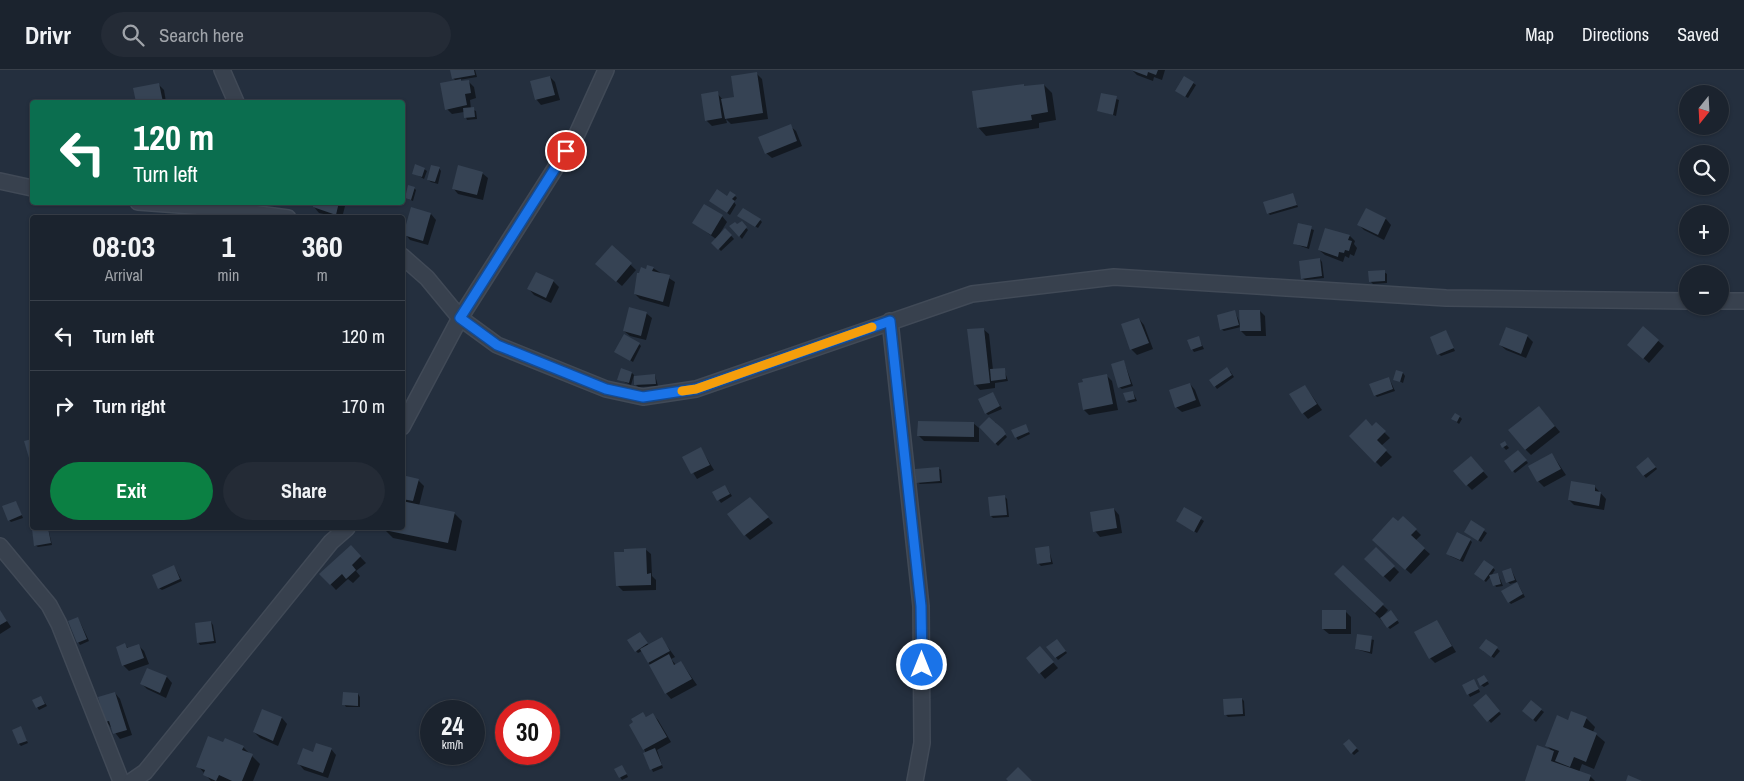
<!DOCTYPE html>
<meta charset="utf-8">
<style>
:root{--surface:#1b232e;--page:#242b36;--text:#f1f3f6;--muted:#a0a4aa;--line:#39404a;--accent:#0b8043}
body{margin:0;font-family:"Archivo Narrow",sans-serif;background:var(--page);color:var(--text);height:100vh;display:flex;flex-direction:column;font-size:19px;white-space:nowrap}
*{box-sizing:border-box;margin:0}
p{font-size:16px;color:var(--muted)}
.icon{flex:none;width:28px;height:28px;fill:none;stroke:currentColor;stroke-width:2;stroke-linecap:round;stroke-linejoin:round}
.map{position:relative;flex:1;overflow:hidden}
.side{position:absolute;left:30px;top:145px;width:375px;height:315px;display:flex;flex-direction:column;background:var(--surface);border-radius:5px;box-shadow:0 1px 4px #0004,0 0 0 1px var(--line)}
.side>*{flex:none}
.top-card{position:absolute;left:30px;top:30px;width:375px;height:105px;border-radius:5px;box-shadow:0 1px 4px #0004,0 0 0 1px var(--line);background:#0b6e4f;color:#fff;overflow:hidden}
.needle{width:32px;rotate:198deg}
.buttons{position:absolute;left:1679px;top:15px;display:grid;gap:10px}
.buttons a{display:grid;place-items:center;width:50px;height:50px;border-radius:50%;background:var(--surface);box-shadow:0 1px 4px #0004,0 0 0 1px var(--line);font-size:25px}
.speed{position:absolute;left:420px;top:630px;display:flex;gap:10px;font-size:25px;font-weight:700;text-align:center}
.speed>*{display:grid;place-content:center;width:65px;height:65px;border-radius:50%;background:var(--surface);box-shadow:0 1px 4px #0004,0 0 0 1px var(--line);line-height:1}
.speed small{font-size:12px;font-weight:400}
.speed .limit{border:8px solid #d22;background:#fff;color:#111}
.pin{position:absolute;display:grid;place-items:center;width:42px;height:42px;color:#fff;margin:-21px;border:2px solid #fff;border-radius:50%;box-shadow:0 1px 5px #0007}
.me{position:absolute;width:55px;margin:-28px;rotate:0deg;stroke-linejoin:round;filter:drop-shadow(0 0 4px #0008)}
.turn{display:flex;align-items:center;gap:18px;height:105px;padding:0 20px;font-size:22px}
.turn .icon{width:65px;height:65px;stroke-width:2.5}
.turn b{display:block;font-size:35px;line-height:42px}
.eta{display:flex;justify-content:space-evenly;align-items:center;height:85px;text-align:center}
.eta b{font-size:30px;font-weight:800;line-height:35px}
.action{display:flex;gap:10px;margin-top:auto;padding:10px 20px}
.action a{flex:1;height:58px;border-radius:30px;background:var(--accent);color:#fff;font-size:20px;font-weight:800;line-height:58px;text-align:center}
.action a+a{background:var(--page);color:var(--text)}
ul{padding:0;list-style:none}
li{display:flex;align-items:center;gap:15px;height:70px;padding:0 20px;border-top:1px solid var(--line)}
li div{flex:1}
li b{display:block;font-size:19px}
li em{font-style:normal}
header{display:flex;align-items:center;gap:30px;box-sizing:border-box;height:70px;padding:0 25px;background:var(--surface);border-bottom:1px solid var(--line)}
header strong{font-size:24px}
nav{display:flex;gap:28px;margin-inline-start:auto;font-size:18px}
.search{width:350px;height:45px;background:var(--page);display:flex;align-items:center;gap:12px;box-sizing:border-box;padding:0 18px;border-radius:28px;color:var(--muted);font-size:19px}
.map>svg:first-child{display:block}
.shadow{fill:#0007}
.building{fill:#364354}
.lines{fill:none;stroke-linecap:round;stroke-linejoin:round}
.street-casing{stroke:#414a57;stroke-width:18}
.street{stroke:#38414e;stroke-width:15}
.route-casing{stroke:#114b97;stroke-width:12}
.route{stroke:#1a73e8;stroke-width:9}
.slow{stroke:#f59e0b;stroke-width:9}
</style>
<header>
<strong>Drivr</strong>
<div class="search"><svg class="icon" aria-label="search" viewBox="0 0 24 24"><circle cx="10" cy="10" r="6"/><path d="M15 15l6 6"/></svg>Search here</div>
<nav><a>Map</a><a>Directions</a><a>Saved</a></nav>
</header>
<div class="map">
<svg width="1744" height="711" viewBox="0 0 1744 711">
<rect width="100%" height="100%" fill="#242f3e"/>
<g class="shadow">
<path d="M452,0H475L477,7L459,10L460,12L468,11L474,17L476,28L470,30L471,39L476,41L477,49L467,50L464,42L452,44L447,39L457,12L453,8Z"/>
<path d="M1132,0H1165L1162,10L1154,7L1153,11L1137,5Z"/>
<path d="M756,3L762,9L768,49L731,54L726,49L727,53L712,56L706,50L717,23L723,30L735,28Z"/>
<path d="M550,7L555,12L560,30L541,35L536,29Z"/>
<path d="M1193,13L1196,15L1188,28L1179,23Z"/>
<path d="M159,15L164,20L166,32H137L135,19Z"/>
<path d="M1044,15L1052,23L1056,50L1039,53V58L986,66L978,57Z"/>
<path d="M1102,24L1119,30L1116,46L1098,40Z"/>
<path d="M790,56L796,61L802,76L772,88L766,83Z"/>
<path d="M439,98L441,101L438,114L431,112L428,110Z"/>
<path d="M424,99L427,101L424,109L414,103Z"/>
<path d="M482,103L488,108L483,130L458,124L453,118Z"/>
<path d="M414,118L416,120L413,131L406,128Z"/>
<path d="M1293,125L1298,137L1270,145L1268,143Z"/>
<path d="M735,126L737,128L734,132L736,135L730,145L713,133Z"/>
<path d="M315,132H346L342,148L319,143L314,137Z"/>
<path d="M1366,140L1386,149L1391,155L1384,170L1364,160L1359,155Z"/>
<path d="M431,144L436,150L428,175L410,170L405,164Z"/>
<path d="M722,146L727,152L719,165L726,160L734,169L721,181L713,173L716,169L694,153Z"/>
<path d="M741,148L760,150L762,152L758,158Z"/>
<path d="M741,153L748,160L742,169L731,156Z"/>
<path d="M1299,155L1314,160L1309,179L1295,174Z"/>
<path d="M1350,166L1355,171L1354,174L1357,178L1354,186L1350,184L1349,188L1345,186L1343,192L1325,185L1319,180Z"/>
<path d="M612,177L636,200L622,216L602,199Z"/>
<path d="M1320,189L1322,192L1324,208L1305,210L1302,208Z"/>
<path d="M653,198L675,212L669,237L640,229L635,224L647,200Z"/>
<path d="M1384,202L1387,204V213L1373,214L1370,211Z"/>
<path d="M536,203L553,211L559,217L551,233L534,225L529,219Z"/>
<path d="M1260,241L1265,246L1266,266H1246L1241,261V257L1224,261L1221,259L1235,242L1240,253Z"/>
<path d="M646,243L652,248L646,270L630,266L624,261Z"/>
<path d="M1139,249L1144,255L1153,279L1137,285L1131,279Z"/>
<path d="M1643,258L1664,276L1649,293L1634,280Z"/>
<path d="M983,259L989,264L993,300L1004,299L1008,311L995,313V318L980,320L975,314Z"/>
<path d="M1446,262L1455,281L1441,286L1439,284Z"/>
<path d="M1527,266L1533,272L1526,288L1506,280L1500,275Z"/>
<path d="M1198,267L1204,279L1194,282L1192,279Z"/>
<path d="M639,274L641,276L633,292L616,282Z"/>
<path d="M1124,292L1133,316L1122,319L1119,317Z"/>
<path d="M1230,301L1234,307L1217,319L1215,316Z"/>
<path d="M632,303L634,305L631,315L618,309Z"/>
<path d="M1403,303L1405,306L1403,313L1395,309Z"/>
<path d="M655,305L658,316L638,317L636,315Z"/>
<path d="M1107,306L1112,311L1118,340L1089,345L1084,340Z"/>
<path d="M1389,308L1395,321L1377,327L1375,325Z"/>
<path d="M1190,314L1195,320L1201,336L1182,342L1176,337Z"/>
<path d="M1305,316L1322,340L1308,349L1303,343Z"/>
<path d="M1133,322L1137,331L1129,333L1127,331Z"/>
<path d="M993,323L1002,339L988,345L986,343Z"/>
<path d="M1539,337L1560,362L1531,385L1525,379Z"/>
<path d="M1460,347L1462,349L1459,354L1453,349Z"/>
<path d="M995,352L1007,367L998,376L981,357Z"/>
<path d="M973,353L979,358V372L924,371L919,366Z"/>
<path d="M1376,354L1390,368L1381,376L1392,387L1381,397L1350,366L1372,357Z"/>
<path d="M1025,356L1030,364L1018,370L1016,367Z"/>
<path d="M32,370V390L25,372Z"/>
<path d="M1505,373L1509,378L1506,380L1502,375Z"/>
<path d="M701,379L714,400L697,409L684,388Z"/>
<path d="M1518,381L1528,393L1515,403L1505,392Z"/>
<path d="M1552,384L1566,405L1544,417L1538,411Z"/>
<path d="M1651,391L1657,399L1646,408L1637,397Z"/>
<path d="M1476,393L1488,407L1472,420L1467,415Z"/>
<path d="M938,398L941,400L942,413L920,414L917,412Z"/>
<path d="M402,406L418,410L424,416L419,436L454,443L462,451L456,481L393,468L385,460L386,458H402Z"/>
<path d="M725,416L732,426L721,433L714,423Z"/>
<path d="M1595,417L1606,429L1604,440L1574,435L1569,430Z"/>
<path d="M1005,427L1007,429L1009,447L993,448L991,446Z"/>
<path d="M750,428L773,453L750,470L745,465Z"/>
<path d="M16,432L23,448L11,452L9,450Z"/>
<path d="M1114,439L1119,445L1122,463L1100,467L1095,461Z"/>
<path d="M1184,439L1204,451L1197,463L1177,451Z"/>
<path d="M1471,452L1487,463L1481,472L1465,462Z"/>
<path d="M1398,453L1416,460L1421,465L1415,471L1430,484L1411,504L1379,475Z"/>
<path d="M48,458L52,475L38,477L35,475Z"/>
<path d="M1470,470L1472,472L1463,492L1450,486Z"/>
<path d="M351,477L366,493L356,501L360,506L353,513L348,509L336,520L321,504Z"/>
<path d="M1048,477L1053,494L1041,496L1038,493Z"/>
<path d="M645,479L651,484L652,506L656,510V520L623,521L618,516Z"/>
<path d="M1376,479L1399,502L1390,512L1366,489Z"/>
<path d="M174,496L182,511L162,520L159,518Z"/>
<path d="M1343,497L1388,540L1382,547L1393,544L1399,553L1390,559L1336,504Z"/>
<path d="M1493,498L1495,500L1491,506L1498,504L1503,516L1496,517L1491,506L1486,512L1478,506Z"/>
<path d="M1511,499L1517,512L1510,514L1508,512Z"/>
<path d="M1519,516L1525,527L1511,534L1509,532Z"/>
<path d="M0,541L11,557L0,564Z"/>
<path d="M1345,541L1351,547V564H1329L1323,559Z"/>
<path d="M78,548L89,571L80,575L78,572Z"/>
<path d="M1437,551L1456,582L1435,593L1430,588Z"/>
<path d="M211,552L213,555L216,573L200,575L198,572Z"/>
<path d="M642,566L649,576L662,569L675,587L671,589L676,595L681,592L697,615L671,629L666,623L642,581L638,583L636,581Z"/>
<path d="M1358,566L1374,570L1372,584L1356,579Z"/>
<path d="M1487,570L1500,581L1494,588L1483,581Z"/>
<path d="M1059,573L1067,583L1058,590L1048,577Z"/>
<path d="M125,575L129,579L139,576L144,581L149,594L129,601L123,595Z"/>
<path d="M1045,583L1058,598L1045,609L1028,588Z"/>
<path d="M148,599L167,607L172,613L166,628L147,619L142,614Z"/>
<path d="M1486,609L1489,614L1484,617L1481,615Z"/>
<path d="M1476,613L1480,622L1470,627L1464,616Z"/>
<path d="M115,623L120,629L132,665L120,669L106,651Z"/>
<path d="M358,624L360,627V637H346L344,634Z"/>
<path d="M1485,626L1501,644L1491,653L1475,635Z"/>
<path d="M41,627L47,636L39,640L37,637Z"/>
<path d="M1242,629L1244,631L1245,646L1228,647L1226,645Z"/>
<path d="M263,640L282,648L287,654L278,676L260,668L254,662Z"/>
<path d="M1541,640L1544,642L1536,652L1523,641Z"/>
<path d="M1572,643L1587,649L1595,657L1593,662L1605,672L1594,699L1582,694L1579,702L1590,706L1595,711H1526L1553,682L1546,675L1568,651Z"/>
<path d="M643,644L647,648L653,645L658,650L671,672L657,680L663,698L653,702L644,679Z"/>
<path d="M20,658L28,673L21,676L19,674Z"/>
<path d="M1349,671L1359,681L1354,685L1344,675Z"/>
<path d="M224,674L243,677L260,694L253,711H211L198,696Z"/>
<path d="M331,679L336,685L328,708L304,700L299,694L313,683Z"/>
<path d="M624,699L628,707L622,710L620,707Z"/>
</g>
<g class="building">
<path d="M450,0H474L475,5L452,9Z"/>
<path d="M1131,0H1158L1156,5L1148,2L1147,6Z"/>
<path d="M757,2L763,43L725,49L721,29L734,27L731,6Z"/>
<path d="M550,6L555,25L535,30L530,11Z"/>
<path d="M1184,6L1194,12L1185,27L1175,21Z"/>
<path d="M461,9V11L469,10L471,23L465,24L467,35L445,40L440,13Z"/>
<path d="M159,13L163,32H136L133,18Z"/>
<path d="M1024,14V16L1044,14L1048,42L1031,45L1032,50L977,58L972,21Z"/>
<path d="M718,21L722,48L705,51L701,24Z"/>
<path d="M1101,23L1117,26L1113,45L1097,41Z"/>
<path d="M474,37L475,47L464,48L463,38Z"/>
<path d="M791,54L797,71L765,84L758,67Z"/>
<path d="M415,94L425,98L422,107L412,104Z"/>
<path d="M431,95L440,97L435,112L427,110Z"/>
<path d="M458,95L483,102L477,125L452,119Z"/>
<path d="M408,115L415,117L411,130L405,128Z"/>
<path d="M717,119L727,126L730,121L736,125L732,129L735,131L727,143L709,131Z"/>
<path d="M1293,123L1297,135L1267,144L1263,132Z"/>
<path d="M314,132H339L336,145L313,137Z"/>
<path d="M704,134L723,145L711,165L692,153Z"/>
<path d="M411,137L431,143L423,171L403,165Z"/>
<path d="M743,138L761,149L755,157L737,146Z"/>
<path d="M1366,138L1386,148L1378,165L1357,155Z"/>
<path d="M742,151L747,157L739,167L729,156L735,152L737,154Z"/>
<path d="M1298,153L1312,156L1307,177L1293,174Z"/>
<path d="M725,158L732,165L718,180L711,173Z"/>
<path d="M1325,158L1350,165L1348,170L1352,171L1349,181L1345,180L1344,183L1339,182L1338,187L1318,180Z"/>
<path d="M612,175L632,193L616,212L595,194Z"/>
<path d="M1320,188L1322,206L1301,209L1299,191Z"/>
<path d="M647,195L654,197L652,201L670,205L663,232L634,224L637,203H639L641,197L646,199Z"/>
<path d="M1385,200V211L1369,212L1368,201Z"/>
<path d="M536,202L554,210L546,228L527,219Z"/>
<path d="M629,237L647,242L641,266L623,261Z"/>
<path d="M1235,240L1239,255L1220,260L1217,245Z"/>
<path d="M1239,240H1260L1261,261H1240Z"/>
<path d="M1139,248L1149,273L1130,280L1121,254Z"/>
<path d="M1643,256L1659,270L1643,289L1627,275Z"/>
<path d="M1506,257L1528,265L1521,284L1499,275Z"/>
<path d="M984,258L990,313L974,315L967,259Z"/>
<path d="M1446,260L1454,278L1437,285L1430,267Z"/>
<path d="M624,264L640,273L630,291L614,282Z"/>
<path d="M1199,266L1202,276L1191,280L1187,270Z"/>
<path d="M1124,290L1131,314L1118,318L1111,294Z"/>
<path d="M1227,297L1232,305L1214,317L1209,310Z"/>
<path d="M621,298L632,302L629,313L617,310Z"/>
<path d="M1005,298L1006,309L991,311L990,299Z"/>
<path d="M1396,300L1403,302L1400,312L1393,310Z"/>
<path d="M655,304L656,314L634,315V306Z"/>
<path d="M1107,304L1113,334L1083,340L1078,313L1083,312L1082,309Z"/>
<path d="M1389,307L1393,319L1374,326L1369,314Z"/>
<path d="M1190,313L1196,330L1175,338L1169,320Z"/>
<path d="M1305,315L1317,334L1302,344L1289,324Z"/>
<path d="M1133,321L1135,329L1126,331L1123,323Z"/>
<path d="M993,322L1000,336L985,344L978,329Z"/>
<path d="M1539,336L1555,356L1525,380L1508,360Z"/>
<path d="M1455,343L1460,346L1457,352L1451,349Z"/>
<path d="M989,347L1003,359L1006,364L995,374L979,357Z"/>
<path d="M1366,349L1372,356L1376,352L1386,361L1377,370L1387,380L1375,393L1349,366Z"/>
<path d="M918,351L974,352V367L917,366Z"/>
<path d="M1026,354L1029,362L1015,368L1011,360Z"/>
<path d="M32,369V387L29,388L24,371Z"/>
<path d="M1505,371L1507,375L1502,378L1500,374Z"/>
<path d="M701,377L710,395L691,404L682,387Z"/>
<path d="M1518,380L1527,390L1512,402L1504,391Z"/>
<path d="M1552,383L1561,399L1537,412L1528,396Z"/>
<path d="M1471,386L1484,401L1466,416L1453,401Z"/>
<path d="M1648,387L1656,397L1643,406L1636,397Z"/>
<path d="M939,397L940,411L916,413L915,399Z"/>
<path d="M402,405L419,409L413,431L402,429Z"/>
<path d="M1571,411L1595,415V421L1601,422L1599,436L1568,430Z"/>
<path d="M725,415L730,424L717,431L712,422Z"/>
<path d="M1005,425L1007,445L990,446L988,427Z"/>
<path d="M750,427L769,447L744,466L727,444Z"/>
<path d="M16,431L22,445L8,451L2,436Z"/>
<path d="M402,431L455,442L448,473L384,460V458H402Z"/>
<path d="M1184,437L1202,447L1194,462L1176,451Z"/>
<path d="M1114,438L1117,458L1093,462L1090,442Z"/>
<path d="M1403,446L1417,459L1411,465L1425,478L1405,500L1372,470L1393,447L1398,451Z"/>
<path d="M1471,450L1485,459L1478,471L1464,462Z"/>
<path d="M48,458L51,473L34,476L32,459Z"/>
<path d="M1457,462L1471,469L1460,490L1446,484Z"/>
<path d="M351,475L361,486L352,495L356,500L346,509L342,504L330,515L319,504Z"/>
<path d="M1049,476L1051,492L1037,494L1035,478Z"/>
<path d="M1376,477L1395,496L1383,507L1364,489Z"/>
<path d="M646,478L647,504L651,503V515L616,516L614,482H624V479Z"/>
<path d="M1484,490L1494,497L1484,511L1474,504Z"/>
<path d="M174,495L180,509L158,519L152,505Z"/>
<path d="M1343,495L1384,534L1375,543L1334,504Z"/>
<path d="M1511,498L1515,510L1506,513L1502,501Z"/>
<path d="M1498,503L1501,514L1493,516L1489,505Z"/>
<path d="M1517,512L1523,524L1508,533L1501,521Z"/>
<path d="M0,540L7,551L0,555Z"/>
<rect x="1322" y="540" width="24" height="19"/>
<path d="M1391,540L1398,550L1387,558L1380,548Z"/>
<path d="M78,547L87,569L77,573L68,551Z"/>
<path d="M1437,550L1452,576L1429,589L1414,562Z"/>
<path d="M211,551L214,571L197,573L195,553Z"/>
<path d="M640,562L648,573L635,582L627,570Z"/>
<path d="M1357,564L1372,566L1370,582L1355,579Z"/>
<path d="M662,567L670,581L648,593L640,579Z"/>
<path d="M1057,569L1066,581L1055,588L1046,577Z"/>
<path d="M1486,569L1498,577L1491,587L1479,578Z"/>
<path d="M125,573L127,578L139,574L144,588L122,596L116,577Z"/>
<path d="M1040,576L1054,592L1039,604L1026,588Z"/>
<path d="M669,584L674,595L681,591L692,609L665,624L649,595Z"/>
<path d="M147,598L167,606L160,623L140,614Z"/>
<path d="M1484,605L1488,611L1480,616L1477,609Z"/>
<path d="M1474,609L1479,619L1467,625L1462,615Z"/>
<path d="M115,622L127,660L113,664L109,651L105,652L98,627Z"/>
<path d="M343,622L358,623V636L342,635Z"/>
<path d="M1486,624L1500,641L1487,652L1473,635Z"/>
<path d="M41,626L45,634L36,638L32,630Z"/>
<path d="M1242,628L1243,644L1224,645L1223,629Z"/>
<path d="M1531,630L1542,639L1533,650L1522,641Z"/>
<path d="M262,639L282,647L273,671L253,662Z"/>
<path d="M1571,641L1587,647L1583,657L1597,663L1586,692L1574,687L1570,697L1555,691L1559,681L1545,676L1557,645L1568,650Z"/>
<path d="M643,642L646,647L653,643L667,667L643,680L629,655L633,652L631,649Z"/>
<path d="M21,656L27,671L18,674L12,660Z"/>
<path d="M208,666L223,672L225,668L244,676L242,680L253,684L242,711H232L219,705L216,711L203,705L205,700L196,697Z"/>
<path d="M1349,669L1357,678L1351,684L1343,674Z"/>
<path d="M316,673L332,678L323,703L297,694L303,678L313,682Z"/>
<path d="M1537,675L1554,681L1551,691L1591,705L1589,711H1525Z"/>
<path d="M655,678L662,695L650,700L643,683Z"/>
<path d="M622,695L627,704L619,708L614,699Z"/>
<path d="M1018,697L1032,711H1008L1006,709Z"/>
<path d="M1628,705L1642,711H1626Z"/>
</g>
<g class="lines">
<defs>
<g id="street">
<path d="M222,0L236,32"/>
<path d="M0,111L32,118"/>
<path d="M138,132L206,137L288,148"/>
<path d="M402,186L427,208L460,248L497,275L606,319L643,327L696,319L972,224L1114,207L1446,228L1688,231"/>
<path d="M1720,231H1744"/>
<path d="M890,251L921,536L922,673L915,711"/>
<path d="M402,357L460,248L577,64L606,0"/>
<path d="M0,476L49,535L59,554L121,711"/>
<path d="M132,711L145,702L331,472L347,458"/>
</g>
</defs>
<use href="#street" class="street-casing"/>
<use href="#street" class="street"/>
</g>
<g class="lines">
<defs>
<path id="route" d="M566,81L460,248L497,275L606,319L643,327L696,319L890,251L921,536L922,595"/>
</defs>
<use href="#route" class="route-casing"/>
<use href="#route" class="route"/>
<path class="slow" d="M682,321L696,319L872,257"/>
</g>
</svg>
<div class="buttons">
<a><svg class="needle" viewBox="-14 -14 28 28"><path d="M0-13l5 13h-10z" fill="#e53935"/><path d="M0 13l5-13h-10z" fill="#a0a4aa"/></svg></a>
<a><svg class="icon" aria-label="search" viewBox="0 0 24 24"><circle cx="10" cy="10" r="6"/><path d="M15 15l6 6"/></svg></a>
<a>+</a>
<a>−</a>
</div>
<div class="speed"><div>24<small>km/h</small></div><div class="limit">30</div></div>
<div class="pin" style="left:566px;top:81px;background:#d93025"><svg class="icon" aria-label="arrive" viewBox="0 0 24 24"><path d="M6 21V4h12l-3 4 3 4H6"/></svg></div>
<svg class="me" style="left:922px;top:595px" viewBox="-20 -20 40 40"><circle r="17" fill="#1a73e8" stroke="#fff" stroke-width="3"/><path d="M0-11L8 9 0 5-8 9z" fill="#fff"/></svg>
<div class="top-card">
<div class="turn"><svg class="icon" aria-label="left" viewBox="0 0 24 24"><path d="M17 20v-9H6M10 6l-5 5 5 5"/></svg><div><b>120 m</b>Turn left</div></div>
</div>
<section class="side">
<div class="eta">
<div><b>08:03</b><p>Arrival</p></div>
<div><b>1</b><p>min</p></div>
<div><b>360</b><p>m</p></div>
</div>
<ul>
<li><svg class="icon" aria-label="left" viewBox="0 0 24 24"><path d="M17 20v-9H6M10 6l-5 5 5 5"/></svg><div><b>Turn left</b></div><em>120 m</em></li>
<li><svg class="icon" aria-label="right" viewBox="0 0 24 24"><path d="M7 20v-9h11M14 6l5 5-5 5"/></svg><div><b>Turn right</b></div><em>170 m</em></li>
</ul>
<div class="action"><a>Exit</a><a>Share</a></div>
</section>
</div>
